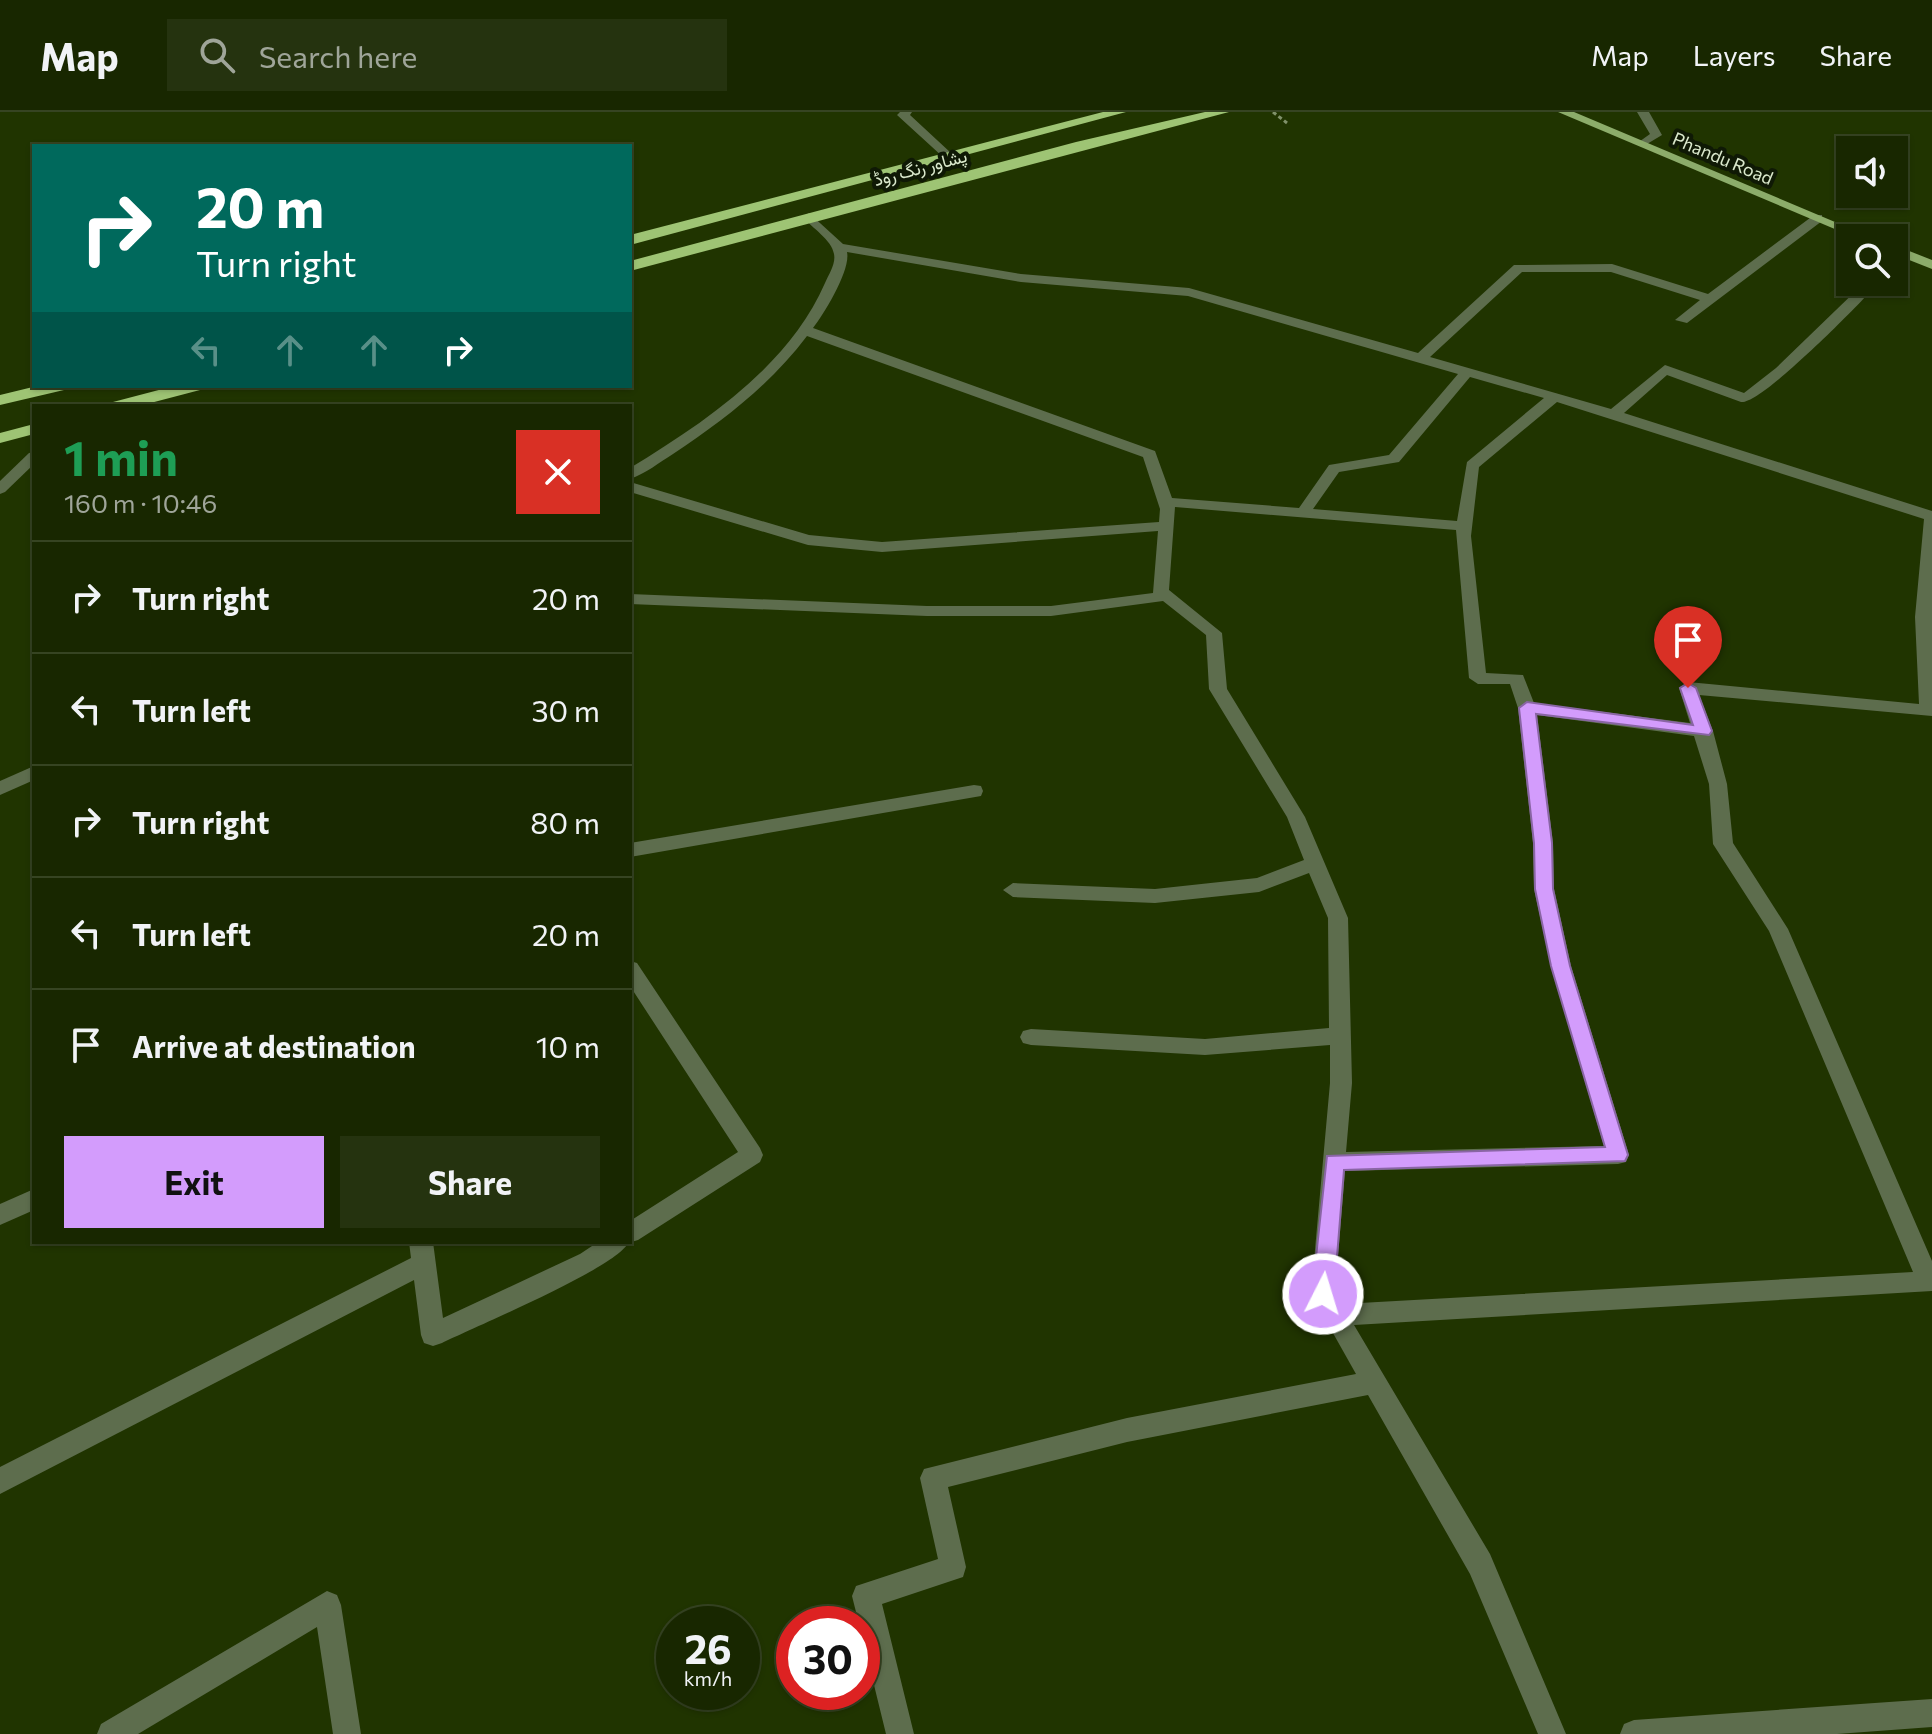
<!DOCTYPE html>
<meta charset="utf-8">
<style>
:root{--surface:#182700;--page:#25330f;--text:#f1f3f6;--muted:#9fa599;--line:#364422;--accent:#d39cfc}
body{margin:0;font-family:Commissioner,Vazirmatn,sans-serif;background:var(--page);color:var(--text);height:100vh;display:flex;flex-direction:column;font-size:30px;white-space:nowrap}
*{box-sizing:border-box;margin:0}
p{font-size:26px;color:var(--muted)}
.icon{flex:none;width:44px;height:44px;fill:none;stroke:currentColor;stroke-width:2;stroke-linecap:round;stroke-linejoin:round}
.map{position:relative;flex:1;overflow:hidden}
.drawer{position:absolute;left:32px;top:292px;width:600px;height:840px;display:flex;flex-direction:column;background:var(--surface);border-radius:0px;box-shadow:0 2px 6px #0004,0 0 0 2px var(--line)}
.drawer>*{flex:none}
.hud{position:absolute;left:32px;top:32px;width:600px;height:244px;border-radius:0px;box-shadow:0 2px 6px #0004,0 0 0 2px var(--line);background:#00695c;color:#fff;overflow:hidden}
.tools{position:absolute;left:1836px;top:24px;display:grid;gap:16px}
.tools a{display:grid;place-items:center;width:72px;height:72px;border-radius:0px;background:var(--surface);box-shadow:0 2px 6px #0004,0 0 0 2px var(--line);font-size:40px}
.speed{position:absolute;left:656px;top:1494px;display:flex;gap:16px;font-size:40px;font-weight:700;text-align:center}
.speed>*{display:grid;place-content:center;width:104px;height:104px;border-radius:50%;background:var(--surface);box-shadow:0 2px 6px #0004,0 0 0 2px var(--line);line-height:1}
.speed small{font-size:20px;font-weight:400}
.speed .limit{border:12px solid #d22;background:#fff;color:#111}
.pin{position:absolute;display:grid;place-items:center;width:68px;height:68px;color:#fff;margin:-82px -34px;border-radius:50% 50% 50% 0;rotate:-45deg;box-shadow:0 0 8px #0007}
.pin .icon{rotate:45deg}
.me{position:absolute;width:88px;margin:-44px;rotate:5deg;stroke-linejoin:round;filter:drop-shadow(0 0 6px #0008)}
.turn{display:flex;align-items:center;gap:28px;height:168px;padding:0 32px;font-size:36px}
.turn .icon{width:104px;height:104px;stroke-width:2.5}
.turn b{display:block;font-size:56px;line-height:68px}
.lanes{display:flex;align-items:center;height:76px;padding:0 32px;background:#0003;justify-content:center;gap:40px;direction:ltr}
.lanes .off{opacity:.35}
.round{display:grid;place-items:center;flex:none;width:84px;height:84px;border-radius:0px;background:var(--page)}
.summary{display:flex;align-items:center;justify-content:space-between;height:136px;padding:0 32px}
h1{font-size:48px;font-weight:700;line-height:60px;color:#1e9e55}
.primary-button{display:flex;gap:16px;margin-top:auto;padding:16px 32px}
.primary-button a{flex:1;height:92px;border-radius:0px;background:var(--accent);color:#111;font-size:32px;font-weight:700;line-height:92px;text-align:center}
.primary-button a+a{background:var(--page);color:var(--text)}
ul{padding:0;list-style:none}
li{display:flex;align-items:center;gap:24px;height:112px;padding:0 32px;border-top:2px solid var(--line)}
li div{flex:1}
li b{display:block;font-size:30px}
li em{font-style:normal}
header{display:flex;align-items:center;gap:48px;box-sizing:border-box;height:112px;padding:0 40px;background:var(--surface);border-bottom:2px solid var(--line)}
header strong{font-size:38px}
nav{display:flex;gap:44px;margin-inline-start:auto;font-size:28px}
.search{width:560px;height:72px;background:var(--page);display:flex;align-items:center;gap:20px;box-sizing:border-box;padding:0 28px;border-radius:0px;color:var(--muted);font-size:30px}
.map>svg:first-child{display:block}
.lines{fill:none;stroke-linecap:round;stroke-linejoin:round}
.path{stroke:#80916a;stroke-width:3;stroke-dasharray:4 3;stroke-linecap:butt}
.minor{fill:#5d6d4d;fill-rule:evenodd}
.major{fill:#8cac6a;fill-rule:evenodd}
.highway{fill:#9ec474;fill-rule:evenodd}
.route{fill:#d39cfc;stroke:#8965a4;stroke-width:2}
.labels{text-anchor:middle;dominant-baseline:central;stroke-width:8;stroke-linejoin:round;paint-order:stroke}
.far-street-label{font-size:18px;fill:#dbe9cd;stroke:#0f1905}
</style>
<header>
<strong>Map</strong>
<div class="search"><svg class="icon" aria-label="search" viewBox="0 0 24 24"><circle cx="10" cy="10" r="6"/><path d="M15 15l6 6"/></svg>Search here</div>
<nav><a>Map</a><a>Layers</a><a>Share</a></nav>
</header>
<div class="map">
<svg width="1932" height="1622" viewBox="0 0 1932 1622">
<rect width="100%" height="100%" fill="#203400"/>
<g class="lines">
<path class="path" d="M1273,0L1287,11"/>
<g class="minor">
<path d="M912,0L910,3L951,41V45H943L897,3L900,0Z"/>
<path d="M1637,0H1649L1662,23L1642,35L1636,32L1650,22Z"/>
<path d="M809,101L843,132L1021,162L1189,176L1418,241L1514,153L1612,152L1708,182L1814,103H1822V109L1687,211L1675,208L1700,188L1611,160H1522L1430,245L1611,297L1665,253L1744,281L1776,256L1865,170H1879C1862,190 1761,293 1741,290L1667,263L1624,301L1932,399V604L1699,583L1713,619L1727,672L1733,731L1788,817L1932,1149V1179L1354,1213L1490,1442L1566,1622H1538L1470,1462L1368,1283L1127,1330L948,1375L966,1455L963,1465L882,1492L914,1622H886L862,1524V1512H859L852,1484L856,1474L938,1447L920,1366L924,1357L1127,1306L1356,1262L1311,1182L1330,971V933L1205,943L1031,933L1023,931L1020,925L1023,919L1031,917L1205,927L1329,916L1328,806L1309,761L1259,780L1155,791L1013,785L1003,778L1013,771L1155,777L1257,766L1304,748L1287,705L1209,577L1206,523L1163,489L1051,504H927L630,492V482L927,494H1051L1153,481L1158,419L882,440L808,433L630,380V370L809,423L882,430L1159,410L1160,397L1143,345L807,224C771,272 723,309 673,342C660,350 645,362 630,367V356C705,310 789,254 825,171C829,162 836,152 834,142C832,128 812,116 803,105ZM847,140L1021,170L1188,184L1458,262L1389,343L1329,353L1299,396L1172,386L1155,339L813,216C824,202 851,158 847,140ZM1470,265L1544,286L1467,350L1457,409L1313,397L1339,360L1399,350ZM1557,290L1924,407L1915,505L1919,592L1688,570L1679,576L1690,611L1534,591L1523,563L1486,561L1471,424L1479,355ZM1175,395L1456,418L1469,566L1478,572H1510L1518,596L1533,731L1534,777L1551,854L1604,1034L1346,1040L1352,971L1348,806L1305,705L1227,577L1222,521L1169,478ZM1537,603L1694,624L1709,672L1713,732L1769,819L1913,1160L1342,1192L1335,1181L1345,1059L1618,1052L1626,1050L1629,1043L1571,854L1554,777L1553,731Z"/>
<path d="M1898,138L1909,141L1894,154V143Z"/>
<path d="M34,340V352L5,380L0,382V369L29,341Z"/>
<path d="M34,654V668L0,683V669Z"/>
<path d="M974,673L981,674L983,679L981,684L630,745V731Z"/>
<path d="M630,849L637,851L760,1036L763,1043L760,1050L638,1128L628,1131C616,1156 474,1215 442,1231L433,1234L424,1231L421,1223L414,1168L0,1382V1355L411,1146L409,1130H433L443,1206L580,1142L598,1130H630V1109L738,1040L630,874Z"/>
<path d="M34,1077V1098L0,1113V1092Z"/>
<path d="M327,1479L337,1483L341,1493L361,1622H333L317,1515L138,1622H97L101,1612Z"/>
<path d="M1932,1587V1615L1837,1622H1620L1624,1612L1634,1608Z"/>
</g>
<g class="major">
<path d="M1558,0H1574L1873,126H1856Z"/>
<path d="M1894,133L1932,148V157L1894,142Z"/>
</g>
<g class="highway">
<path d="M1103,0H1126L630,133V123Z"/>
<path d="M1205,0H1229L630,159V149L1076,30Z"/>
<path d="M37,274H67L64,278L0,293V283Z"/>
<path d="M174,274H203L200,278L139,294H110L113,290Z"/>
<path d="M34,312V322L0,331V321Z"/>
</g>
</g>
<path class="route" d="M1688,571L1696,576L1712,619L1709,623L1536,602L1552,731L1553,777L1570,854L1628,1043L1625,1049L1344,1058L1334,1182L1331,1189L1323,1192L1315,1189L1312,1182L1327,1044L1605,1035L1551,854L1535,777L1534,731L1519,596L1527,590L1693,613L1680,576Z"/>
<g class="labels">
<g class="far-street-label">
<text transform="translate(1723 46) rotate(23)">Phandu Road</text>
<text transform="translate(920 55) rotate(-15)">پشاور رنگ روڈ</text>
</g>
</g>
</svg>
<div class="tools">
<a><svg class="icon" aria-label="sound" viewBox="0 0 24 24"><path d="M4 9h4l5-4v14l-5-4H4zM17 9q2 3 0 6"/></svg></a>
<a><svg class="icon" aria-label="search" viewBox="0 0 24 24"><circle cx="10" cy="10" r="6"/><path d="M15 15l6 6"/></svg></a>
</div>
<div class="speed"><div>26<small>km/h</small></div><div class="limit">30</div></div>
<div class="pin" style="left:1688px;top:576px;background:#d93025"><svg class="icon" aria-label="arrive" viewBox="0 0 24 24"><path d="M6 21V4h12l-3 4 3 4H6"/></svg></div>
<svg class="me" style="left:1323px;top:1182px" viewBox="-20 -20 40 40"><circle r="17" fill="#d39cfc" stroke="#fff" stroke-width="3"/><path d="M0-11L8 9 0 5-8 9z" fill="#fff"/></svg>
<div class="hud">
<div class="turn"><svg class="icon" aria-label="right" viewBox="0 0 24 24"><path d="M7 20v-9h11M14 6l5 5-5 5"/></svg><div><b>20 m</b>Turn right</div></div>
<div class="lanes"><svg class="icon off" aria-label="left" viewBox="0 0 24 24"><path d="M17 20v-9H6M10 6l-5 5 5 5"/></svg><svg class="icon off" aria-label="ahead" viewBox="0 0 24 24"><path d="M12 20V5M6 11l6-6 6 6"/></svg><svg class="icon off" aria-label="ahead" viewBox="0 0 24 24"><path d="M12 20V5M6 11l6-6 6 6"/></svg><svg class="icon" aria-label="right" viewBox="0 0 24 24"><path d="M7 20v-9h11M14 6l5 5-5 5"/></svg></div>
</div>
<section class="drawer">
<div class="summary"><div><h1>1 min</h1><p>160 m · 10:46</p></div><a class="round" style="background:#d93025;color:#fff"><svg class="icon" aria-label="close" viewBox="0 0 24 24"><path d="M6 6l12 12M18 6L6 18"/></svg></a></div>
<ul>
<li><svg class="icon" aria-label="right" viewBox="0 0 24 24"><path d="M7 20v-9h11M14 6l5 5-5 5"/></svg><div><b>Turn right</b></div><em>20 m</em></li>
<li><svg class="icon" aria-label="left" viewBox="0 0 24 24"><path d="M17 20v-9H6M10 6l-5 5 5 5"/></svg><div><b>Turn left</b></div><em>30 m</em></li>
<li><svg class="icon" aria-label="right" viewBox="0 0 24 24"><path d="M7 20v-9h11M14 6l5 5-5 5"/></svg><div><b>Turn right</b></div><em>80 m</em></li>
<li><svg class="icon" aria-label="left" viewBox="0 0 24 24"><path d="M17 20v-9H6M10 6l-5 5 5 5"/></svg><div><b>Turn left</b></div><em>20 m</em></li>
<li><svg class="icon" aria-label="arrive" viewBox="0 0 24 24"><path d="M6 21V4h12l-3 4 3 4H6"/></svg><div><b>Arrive at destination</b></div><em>10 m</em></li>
</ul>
<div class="primary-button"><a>Exit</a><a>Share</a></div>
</section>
</div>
